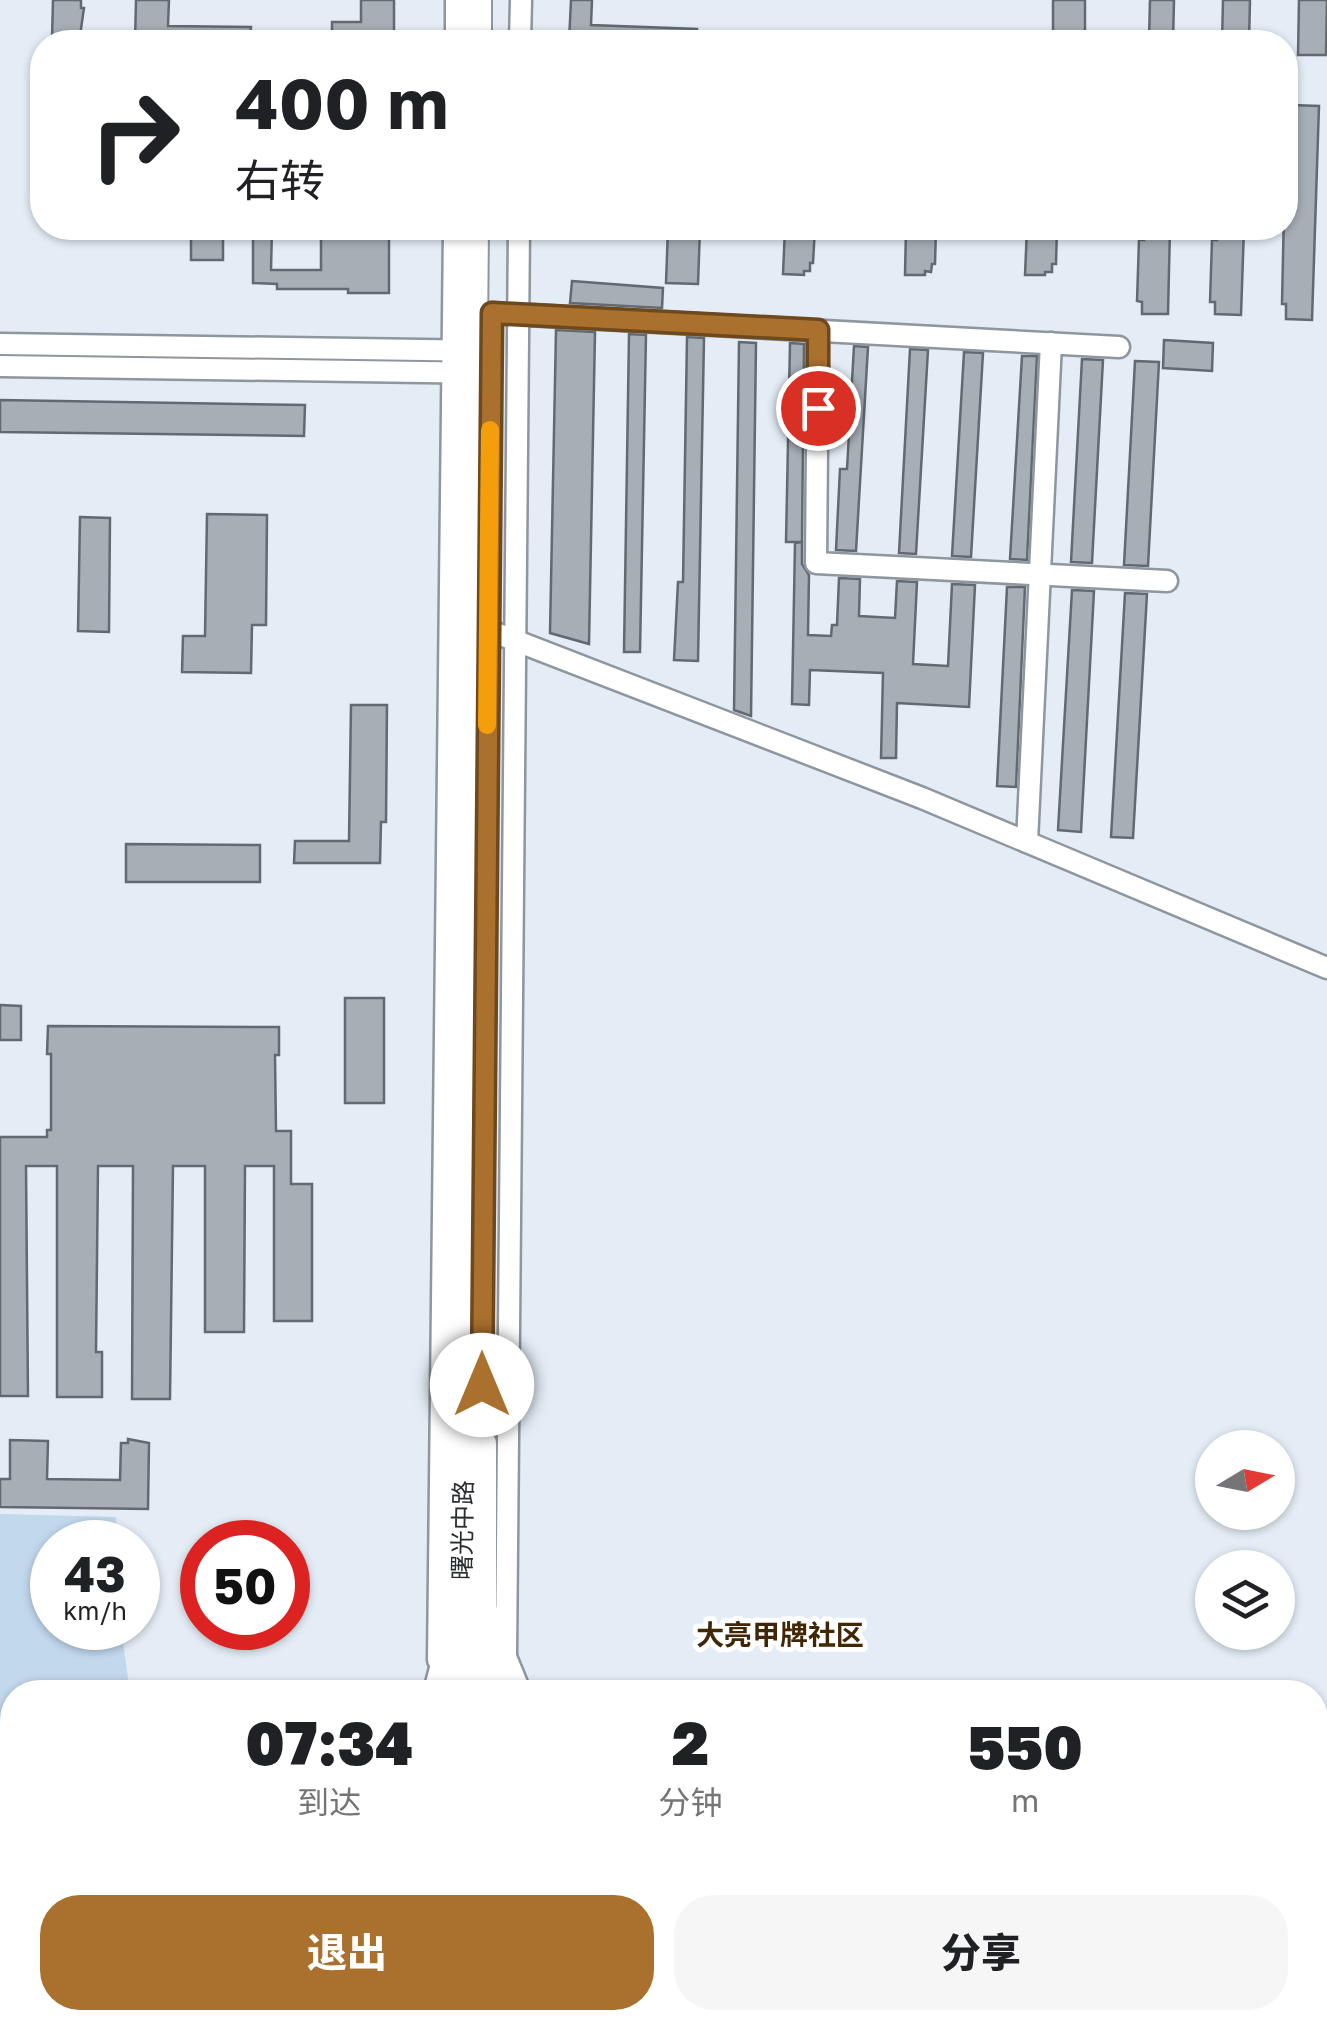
<!DOCTYPE html>
<html lang="zh">
<meta charset="utf-8">
<style>
:root{--surface:#fff;--page:#f6f6f6;--text:#202124;--muted:#757577;--accent:#a9702e}
body{margin:0;font-family:"Golos Text","Noto Sans SC",sans-serif;background:var(--page);color:var(--text);height:100vh;display:flex;flex-direction:column;font-size:38px;white-space:nowrap}
*{box-sizing:border-box;margin:0}
p{font-size:32px;color:var(--muted)}
.icon{flex:none;width:55px;height:55px;fill:none;stroke:currentColor;stroke-width:2;stroke-linecap:round;stroke-linejoin:round}
.map{position:relative;flex:1;overflow:hidden}
.details{position:absolute;left:0px;top:1680px;width:1328px;height:350px;display:flex;flex-direction:column;background:var(--surface);border-radius:40px 40px 0 0;box-shadow:0 2px 8px #0004}
.details>*{flex:none}
.guide{position:absolute;left:30px;top:30px;width:1268px;height:210px;border-radius:40px;box-shadow:0 2px 8px #0004;background:#fff;color:var(--text);overflow:hidden}
.needle{width:65px;rotate:80deg}
.fabs{position:absolute;left:1195px;top:1430px;display:grid;gap:20px}
.fabs a{display:grid;place-items:center;width:100px;height:100px;border-radius:50%;background:var(--surface);box-shadow:0 2px 8px #0004;font-size:50px}
.speed{position:absolute;left:30px;top:1520px;display:flex;gap:20px;font-size:50px;font-weight:700;text-align:center}
.speed>*{display:grid;place-content:center;width:130px;height:130px;border-radius:50%;background:var(--surface);box-shadow:0 2px 8px #0004;line-height:1}
.speed small{font-size:25px;font-weight:400}
.speed .limit{border:15px solid #d22;background:#fff;color:#111}
.pin{position:absolute;display:grid;place-items:center;width:85px;height:85px;color:#fff;margin:-42px;border:5px solid #fff;border-radius:50%;box-shadow:0 2px 10px #0007}
.me{position:absolute;width:110px;margin:-55px;rotate:0deg;stroke-linejoin:round;filter:drop-shadow(0 0 8px #0008)}
.turn{display:flex;align-items:center;gap:35px;height:210px;padding:0 40px;font-size:45px}
.turn .icon{width:130px;height:130px;stroke-width:2.5}
.turn b{display:block;font-size:70px;line-height:85px}
.eta{display:flex;justify-content:space-evenly;align-items:center;height:170px;text-align:center}
.eta b{font-size:60px;font-weight:800;line-height:70px}
.action{display:flex;gap:20px;margin-top:auto;padding:20px 40px}
.action a{flex:1;height:115px;border-radius:40px;background:var(--accent);color:#fff;font-size:40px;font-weight:800;line-height:115px;text-align:center}
.action a+a{background:var(--page);color:var(--text)}
.map>svg:first-child{display:block}
.green{fill:#c2d8ed}
.building{fill:#a6aeb6;stroke:#626971;stroke-width:2.5}
.lines{fill:none;stroke-linecap:round;stroke-linejoin:round}
.minor-casing{stroke:#8e969e;stroke-width:25}
.major-casing{stroke:#8e969e;stroke-width:32}
.highway-casing{stroke:#8e969e;stroke-width:35}
.minor{stroke:#fff;stroke-width:20}
.major{stroke:#fff;stroke-width:28}
.highway{stroke:#fff;stroke-width:30}
.route-casing{stroke:#6e491e;stroke-width:25}
.route{stroke:#a9702e;stroke-width:18}
.slow{stroke:#f59e0b;stroke-width:18}
.labels{text-anchor:middle;dominant-baseline:central;stroke-width:10;stroke-linejoin:round;paint-order:stroke}
.street-label{font-size:25px;fill:#2b2e31;stroke:#fff}
.neighbourhood-label{font-size:28px;font-weight:bold;fill:#422707;stroke:#fff}
</style>
<div class="map">
<svg width="1327" height="2030" viewBox="0 0 1327 2030">
<rect width="100%" height="100%" fill="#e4edf6"/>
<g class="green">
<path d="M0,1514L116,1517V1542H52V1628H121L130,1692H12V1789H0Z"/>
<path d="M12,1911V2018H440L443,2030H0V1912Z"/>
</g>
<g class="building">
<path d="M53,0H81V8H84L80,36L52,39Z"/>
<path d="M136,0H169L168,26L251,27L250,42L135,41Z"/>
<path d="M361,0H394V42H332V22H361Z"/>
<path d="M571,0H592L591,25L697,29L696,42H569Z"/>
<rect x="1053" y="0" width="32" height="42"/>
<path d="M1150,0H1174L1173,42H1149Z"/>
<path d="M1223,0H1250L1249,42H1222Z"/>
<path d="M1299,0H1327L1326,55H1298Z"/>
<path d="M1292,105L1319,106L1312,320L1286,319V304H1282L1286,116H1292Z"/>
<rect x="191" y="228" width="32" height="32"/>
<path d="M253,228H272L271,270H321V228H389V293H348V289H277V284L253,283Z"/>
<path d="M668,228H700L698,284L666,283Z"/>
<path d="M785,228H815L813,263H810V271H804V275L783,274Z"/>
<path d="M906,228H936L935,264H932L931,272L925,271V275H905Z"/>
<path d="M1027,228H1057L1056,264H1052V272H1045V275H1025Z"/>
<path d="M1144,228H1170L1168,314H1142V302L1137,301L1139,240H1144Z"/>
<path d="M1217,228H1244L1241,315L1215,314V302H1210L1212,240H1217Z"/>
<path d="M572,281L663,288L662,308L570,303Z"/>
<path d="M556,330L595,332L589,644L550,633Z"/>
<path d="M629,334L646,335L640,652H624Z"/>
<path d="M687,337L704,338L698,661L674,660L678,582H683Z"/>
<path d="M1164,340L1213,343L1212,371L1163,368Z"/>
<path d="M739,342L756,343L751,716L734,710Z"/>
<path d="M790,343L804,344L802,542H786Z"/>
<path d="M854,346L868,347L856,551L836,550L840,469H847Z"/>
<path d="M910,349L928,350L916,554L899,553Z"/>
<path d="M964,352L983,353L971,557L952,556Z"/>
<path d="M1022,356H1037L1027,560L1010,559Z"/>
<path d="M1082,359L1103,360L1092,563L1071,562Z"/>
<path d="M1135,361L1159,362L1148,566L1124,565Z"/>
<path d="M0,400L305,405L304,436L0,432Z"/>
<path d="M207,514L267,515L266,625H252L251,673L182,672L183,636H205Z"/>
<path d="M80,517L110,518L109,632L78,631Z"/>
<path d="M802,542V564L809,575L808,635L831,636L832,625H837L839,578L860,579L859,616L895,618L897,581L917,582L913,664L948,666L952,584L975,585L969,707L897,703L896,758H881L883,673L810,670L809,705L792,704L795,543Z"/>
<path d="M1007,587H1025L1016,787L997,786Z"/>
<path d="M1072,590L1094,591L1081,832L1058,830Z"/>
<path d="M1125,593L1147,594L1133,838L1111,837Z"/>
<path d="M351,705H387L386,822H381L380,863H294L295,841H349Z"/>
<path d="M126,844L260,845V882H126Z"/>
<rect x="345" y="998" width="39" height="105"/>
<path d="M0,1005L21,1006V1040H0Z"/>
<path d="M48,1026L279,1027V1055H275L276,1131H291V1184H312V1321H274V1166H245L244,1332H205V1166H173L170,1399H132L133,1166H98L96,1352H102V1397H57V1166H26L28,1396H0V1137H47V1130H51V1054H47Z"/>
<path d="M128,1439L149,1443L148,1509L0,1507V1479H10V1440L48,1441L47,1479L120,1480L121,1443H128Z"/>
</g>
<g class="lines">
<defs>
<g id="minor">
<path d="M456,42V0"/>
<path d="M520,42L521,0"/>
<path d="M492,313L1119,347"/>
<path d="M818,331L816,563L1167,581"/>
<path d="M0,344L491,351"/>
<path d="M0,366L491,373"/>
<path d="M488,630L922,798L1327,968"/>
<path d="M1027,842L1051,343"/>
<path d="M506,1657L519,228"/>
<path d="M438,1660L454,228"/>
</g>
<g id="major">
<path d="M477,42V0"/>
<path d="M482,1444V1692"/>
<path d="M460,1692L474,228"/>
<path d="M494,2018L496,2030"/>
<path d="M520,2018L522,2030"/>
</g>
<g id="highway">
<path d="M481,1609L515,1692"/>
<path d="M439,1692L461,1607"/>
<path d="M1315,1735H1327"/>
<path d="M1315,1766L1327,1765"/>
<path d="M0,1838L12,1837"/>
<path d="M0,1868L12,1867"/>
</g>
</defs>
<use href="#minor" class="minor-casing"/>
<use href="#major" class="major-casing"/>
<use href="#highway" class="highway-casing"/>
<use href="#minor" class="minor"/>
<use href="#major" class="major"/>
<use href="#highway" class="highway"/>
</g>
<g class="lines">
<defs>
<path id="route" d="M482,1385L492,313L818,330V408"/>
</defs>
<use href="#route" class="route-casing"/>
<use href="#route" class="route"/>
<path class="slow" d="M487,725L490,430"/>
</g>
<g class="labels">
<g class="street-label">
<text transform="translate(462 1530) rotate(-89)">曙光中路</text>
</g>
<g class="neighbourhood-label">
<text x="780" y="1634">大亮甲牌社区</text>
</g>
</g>
</svg>
<div class="fabs">
<a><svg class="needle" viewBox="-14 -14 28 28"><path d="M0-13l5 13h-10z" fill="#e53935"/><path d="M0 13l5-13h-10z" fill="#757577"/></svg></a>
<a><svg class="icon" aria-label="layers" viewBox="0 0 24 24"><path d="M12 4l9 5-9 5-9-5zM3 14l9 5 9-5"/></svg></a>
</div>
<div class="speed"><div>43<small>km/h</small></div><div class="limit">50</div></div>
<div class="pin" style="left:818px;top:408px;background:#d93025"><svg class="icon" aria-label="arrive" viewBox="0 0 24 24"><path d="M6 21V4h12l-3 4 3 4H6"/></svg></div>
<svg class="me" style="left:482px;top:1385px" viewBox="-20 -20 40 40"><circle r="19" fill="#fff"/><path d="M0-13L10 11 0 6-10 11z" fill="#a9702e"/></svg>
<div class="guide">
<div class="turn"><svg class="icon" aria-label="right" viewBox="0 0 24 24"><path d="M7 20v-9h11M14 6l5 5-5 5"/></svg><div><b>400 m</b>右转</div></div>
</div>
<section class="details">
<div class="eta">
<div><b>07:34</b><p>到达</p></div>
<div><b>2</b><p>分钟</p></div>
<div><b>550</b><p>m</p></div>
</div>
<div class="action"><a>退出</a><a>分享</a></div>
</section>
</div>
